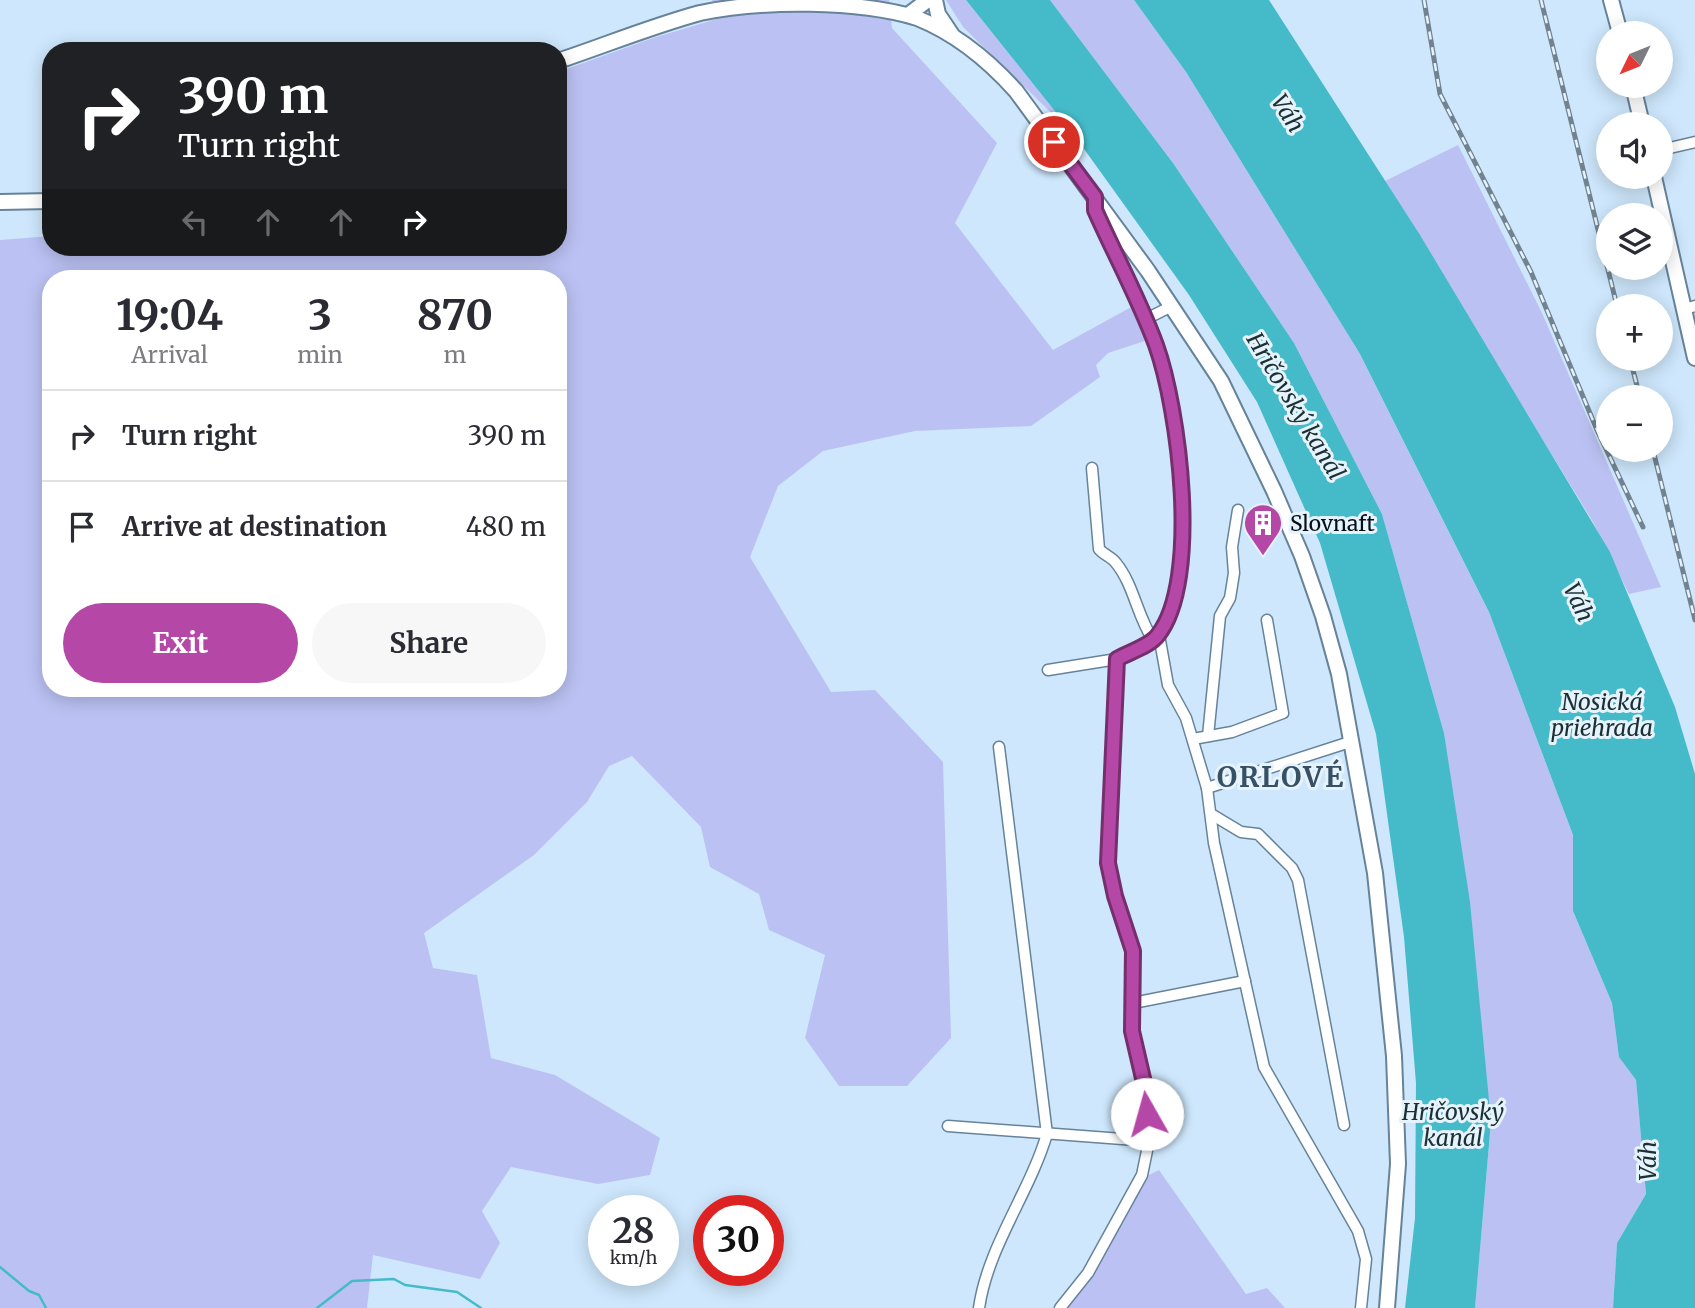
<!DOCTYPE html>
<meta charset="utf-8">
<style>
:root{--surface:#fff;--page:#f7f7f7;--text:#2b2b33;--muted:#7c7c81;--line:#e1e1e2;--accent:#b548a7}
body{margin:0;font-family:Merriweather,serif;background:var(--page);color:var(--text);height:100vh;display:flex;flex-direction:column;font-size:26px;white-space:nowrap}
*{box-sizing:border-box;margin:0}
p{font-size:23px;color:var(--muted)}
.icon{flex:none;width:38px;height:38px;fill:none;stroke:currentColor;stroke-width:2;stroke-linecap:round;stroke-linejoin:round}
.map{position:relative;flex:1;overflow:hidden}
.panel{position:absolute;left:42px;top:270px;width:525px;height:427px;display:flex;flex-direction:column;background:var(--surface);border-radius:28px;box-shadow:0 4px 18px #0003}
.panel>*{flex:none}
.guide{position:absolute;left:42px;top:42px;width:525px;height:214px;border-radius:28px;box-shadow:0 4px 18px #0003;background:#202124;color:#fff;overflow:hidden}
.needle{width:46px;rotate:227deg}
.fabs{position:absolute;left:1596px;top:21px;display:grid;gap:14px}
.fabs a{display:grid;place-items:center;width:77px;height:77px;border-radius:50%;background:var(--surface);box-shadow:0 4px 18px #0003;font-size:35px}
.speed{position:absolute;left:588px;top:1195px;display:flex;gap:14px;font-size:35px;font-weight:700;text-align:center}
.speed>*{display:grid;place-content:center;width:91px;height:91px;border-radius:50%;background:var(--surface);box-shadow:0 4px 18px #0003;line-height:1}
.speed small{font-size:18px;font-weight:400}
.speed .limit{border:10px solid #d22;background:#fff;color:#111}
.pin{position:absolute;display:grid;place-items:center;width:60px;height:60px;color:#fff;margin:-30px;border:4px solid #fff;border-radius:50%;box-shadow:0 2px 7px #0007}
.me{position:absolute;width:77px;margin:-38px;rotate:353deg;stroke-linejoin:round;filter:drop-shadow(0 0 5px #0008)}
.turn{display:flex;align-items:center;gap:24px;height:147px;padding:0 21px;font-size:32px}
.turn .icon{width:91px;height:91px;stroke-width:2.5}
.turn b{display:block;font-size:49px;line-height:60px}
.lanes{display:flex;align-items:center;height:66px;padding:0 21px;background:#0003;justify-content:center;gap:35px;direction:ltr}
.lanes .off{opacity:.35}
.eta{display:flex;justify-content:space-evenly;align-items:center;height:119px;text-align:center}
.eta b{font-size:42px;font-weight:700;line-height:49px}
.primary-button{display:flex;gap:14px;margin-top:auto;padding:14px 21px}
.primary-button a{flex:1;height:80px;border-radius:42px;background:var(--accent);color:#fff;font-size:28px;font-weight:700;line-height:80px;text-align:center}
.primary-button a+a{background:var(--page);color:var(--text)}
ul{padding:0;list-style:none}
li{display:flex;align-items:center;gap:21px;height:91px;padding:0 21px;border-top:2px solid var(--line)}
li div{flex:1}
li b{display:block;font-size:26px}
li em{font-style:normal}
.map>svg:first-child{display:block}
.green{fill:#bbc2f3;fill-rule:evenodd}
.water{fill:#45bbc9}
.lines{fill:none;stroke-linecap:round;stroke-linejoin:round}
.stream{stroke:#45bbc9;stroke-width:2.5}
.street-casing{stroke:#66839a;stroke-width:13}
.secondary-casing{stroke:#66839a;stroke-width:18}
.street{stroke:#fff;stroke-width:10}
.secondary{stroke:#fff;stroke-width:14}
.rail-casing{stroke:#718391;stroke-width:5}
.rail{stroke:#e6f3fd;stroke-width:2.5;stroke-dasharray:8;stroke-linecap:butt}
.route-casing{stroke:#762f6d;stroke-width:18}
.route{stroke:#b548a7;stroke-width:12}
.labels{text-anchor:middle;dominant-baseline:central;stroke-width:6;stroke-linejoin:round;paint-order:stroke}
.poi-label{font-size:21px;fill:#050f17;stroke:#e6f3fd;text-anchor:start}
.water-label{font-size:23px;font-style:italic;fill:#1b3032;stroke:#e6f3fd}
.district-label{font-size:28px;font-weight:bold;letter-spacing:2px;fill:#365166;stroke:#e6f3fd}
</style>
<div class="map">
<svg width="1695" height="1308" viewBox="0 0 1695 1308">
<rect width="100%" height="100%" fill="#cee7fc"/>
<g class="green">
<path d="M712,0H889L892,28L997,143L955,223L1053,350L1135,305L1151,339L1108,353L1096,365L1100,377L1031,426L915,431L823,451L778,486L750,557L831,692L875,690L943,762L951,1038L907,1086H839L805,1038L825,955L769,930L759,894L710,867L701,827L632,756L609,766L587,802L534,855L424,933L433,968L477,975L491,1058L555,1075L660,1138L650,1175L598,1184L511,1167L482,1211L500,1243L480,1279L373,1255L367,1308H0V240L51,236V247H558V72L653,38L720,18ZM51,278H558V688H51Z"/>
<path d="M946,0H966L1074,135L963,27Z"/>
<path d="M1050,0H1134L1186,72L1360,354L1489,612L1573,835V911L1612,1003L1619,1056L1636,1080L1646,1194L1617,1243L1613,1308H1475L1491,1121L1444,733L1382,514L1294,343L1173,163Z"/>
<path d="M1458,145L1542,313L1661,587L1629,594L1593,522L1385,181Z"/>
<path d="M1159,1170L1246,1294L1267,1288L1285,1308H1065L1145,1177Z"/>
</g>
<g class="water">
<path d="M966,0H1050L1173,163L1294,343L1382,514L1444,733L1470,902L1491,1121L1475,1308H1405L1415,1218L1416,1083L1404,937L1376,734L1320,543L1257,402L1189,295L1074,135Z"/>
<path d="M1134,0H1269L1420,235L1610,552L1675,707L1695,774V1308H1613L1617,1243L1646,1194L1636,1080L1619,1057L1612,1003L1573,911V835L1489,612L1360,354L1186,72Z"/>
</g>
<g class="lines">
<g class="stream">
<path d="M0,1267L29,1291L39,1295L46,1308"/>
<path d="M317,1308L352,1281L394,1279L405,1285L457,1292L481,1308"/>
</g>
<defs>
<g id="street">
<path d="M1661,150L1695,142"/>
<path d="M1684,309L1695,306"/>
<path d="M1146,319L1172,306"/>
<path d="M1092,468L1099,549C1104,555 1112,557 1116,563C1134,585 1137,616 1153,640"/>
<path d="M1159,635L1168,685L1186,718L1207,788L1214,843L1264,1067L1358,1231L1366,1259L1361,1308"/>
<path d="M1048,670L1117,659"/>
<path d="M1208,736L1220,616L1230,598L1234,573L1232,547L1238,510"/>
<path d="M1193,739L1232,732L1283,713L1267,620"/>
<path d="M1207,788L1353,741"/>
<path d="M1211,814L1241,832L1258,834L1292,868L1298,880L1344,1125"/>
<path d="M1133,1003L1245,981"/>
<path d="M948,1126L1149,1141"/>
<path d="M979,1308C988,1246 1029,1194 1047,1134L999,747"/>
<path d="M1060,1308L1088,1273L1142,1175L1149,1141L1145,1087L1132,1031L1133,951L1115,896L1108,863L1116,669L1117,659C1129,652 1150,646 1158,635C1183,602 1182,562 1181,523C1180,463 1177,402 1156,345C1140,299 1115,256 1095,210V198"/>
</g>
<g id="secondary">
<path d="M935,0L938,14L952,35"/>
<path d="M1611,0L1620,33"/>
<path d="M908,15L928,0"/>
<path d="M558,61C606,45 652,26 700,13C762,0 858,0 917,18C955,33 989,61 1016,91L1148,271L1221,381L1274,491L1302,556L1323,616L1339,674L1375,873L1394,1056L1398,1164L1387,1308"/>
<path d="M1633,86L1642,124"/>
<path d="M1654,177L1695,358"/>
<path d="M0,202L51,201"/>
</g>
</defs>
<use href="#street" class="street-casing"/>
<use href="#secondary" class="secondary-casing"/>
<use href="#street" class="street"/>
<use href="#secondary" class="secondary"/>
<defs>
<g id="rail">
<path d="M1424,0L1440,94L1531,272L1597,430L1643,527"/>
<path d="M1541,0L1617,306"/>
<path d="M1630,359L1640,397"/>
<path d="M1653,450L1695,620"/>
</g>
</defs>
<use href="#rail" class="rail-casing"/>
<use href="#rail" class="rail"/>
</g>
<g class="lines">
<defs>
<path id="route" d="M1054,142L1095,197V210C1115,255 1139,299 1156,345C1179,409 1201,580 1158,635C1150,646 1129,652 1117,659L1108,863L1115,896L1133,951L1132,1031L1145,1087L1147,1114"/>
</defs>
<use href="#route" class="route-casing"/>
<use href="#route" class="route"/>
</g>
<defs>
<symbol id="building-pin" viewBox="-11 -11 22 30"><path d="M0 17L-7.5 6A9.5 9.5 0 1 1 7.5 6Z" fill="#b548a7" stroke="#e6f3fd"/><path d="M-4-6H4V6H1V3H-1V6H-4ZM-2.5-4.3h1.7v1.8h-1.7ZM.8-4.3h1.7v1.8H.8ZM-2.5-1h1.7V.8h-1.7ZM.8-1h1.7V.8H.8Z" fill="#fff"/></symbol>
</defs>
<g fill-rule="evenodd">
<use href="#building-pin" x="1241" y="501" width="44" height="60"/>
</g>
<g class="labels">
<g class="poi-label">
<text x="1290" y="523">Slovnaft</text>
</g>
<g class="water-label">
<text transform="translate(1288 113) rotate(58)">Váh</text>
<text transform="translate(1296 406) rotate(59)">Hričovský kanál</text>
<text transform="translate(1579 602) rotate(65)">Váh</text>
<text x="1602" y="701">Nosická<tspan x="1602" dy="26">priehrada</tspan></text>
<text x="1453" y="1111">Hričovský<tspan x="1453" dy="26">kanál</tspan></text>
<text transform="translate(1647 1161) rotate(-90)">Váh</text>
</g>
<g class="district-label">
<text x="1281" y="777">ORLOVÉ</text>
</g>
</g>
</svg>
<div class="fabs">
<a><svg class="needle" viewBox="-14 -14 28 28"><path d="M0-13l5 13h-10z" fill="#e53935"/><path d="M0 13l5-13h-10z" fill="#7c7c81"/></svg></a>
<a><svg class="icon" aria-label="sound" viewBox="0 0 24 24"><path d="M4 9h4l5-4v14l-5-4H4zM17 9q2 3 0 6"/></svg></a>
<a><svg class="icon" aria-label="layers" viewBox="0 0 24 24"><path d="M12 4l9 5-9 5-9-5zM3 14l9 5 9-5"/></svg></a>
<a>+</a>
<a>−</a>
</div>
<div class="speed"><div>28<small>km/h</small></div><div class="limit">30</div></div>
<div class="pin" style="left:1054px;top:142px;background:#d93025"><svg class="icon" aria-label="arrive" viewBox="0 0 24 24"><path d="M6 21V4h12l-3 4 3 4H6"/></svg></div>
<svg class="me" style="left:1147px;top:1114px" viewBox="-20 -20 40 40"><circle r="19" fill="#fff"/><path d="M0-13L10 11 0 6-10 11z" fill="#b548a7"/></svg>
<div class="guide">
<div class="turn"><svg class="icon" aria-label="right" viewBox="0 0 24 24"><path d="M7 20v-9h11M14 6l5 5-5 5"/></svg><div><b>390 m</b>Turn right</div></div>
<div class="lanes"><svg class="icon off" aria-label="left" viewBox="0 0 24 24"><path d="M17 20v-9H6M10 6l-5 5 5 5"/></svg><svg class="icon off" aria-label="ahead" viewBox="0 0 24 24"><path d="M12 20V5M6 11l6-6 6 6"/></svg><svg class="icon off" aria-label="ahead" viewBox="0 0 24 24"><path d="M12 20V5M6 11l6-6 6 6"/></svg><svg class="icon" aria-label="right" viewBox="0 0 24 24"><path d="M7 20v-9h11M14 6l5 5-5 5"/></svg></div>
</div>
<section class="panel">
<div class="eta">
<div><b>19:04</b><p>Arrival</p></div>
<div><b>3</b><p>min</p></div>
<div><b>870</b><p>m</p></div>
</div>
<ul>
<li><svg class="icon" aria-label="right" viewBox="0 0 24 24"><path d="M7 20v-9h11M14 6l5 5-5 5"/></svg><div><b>Turn right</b></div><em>390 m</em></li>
<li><svg class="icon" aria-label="arrive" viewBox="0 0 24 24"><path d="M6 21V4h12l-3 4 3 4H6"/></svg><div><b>Arrive at destination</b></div><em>480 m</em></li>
</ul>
<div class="primary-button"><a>Exit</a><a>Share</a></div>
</section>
</div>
